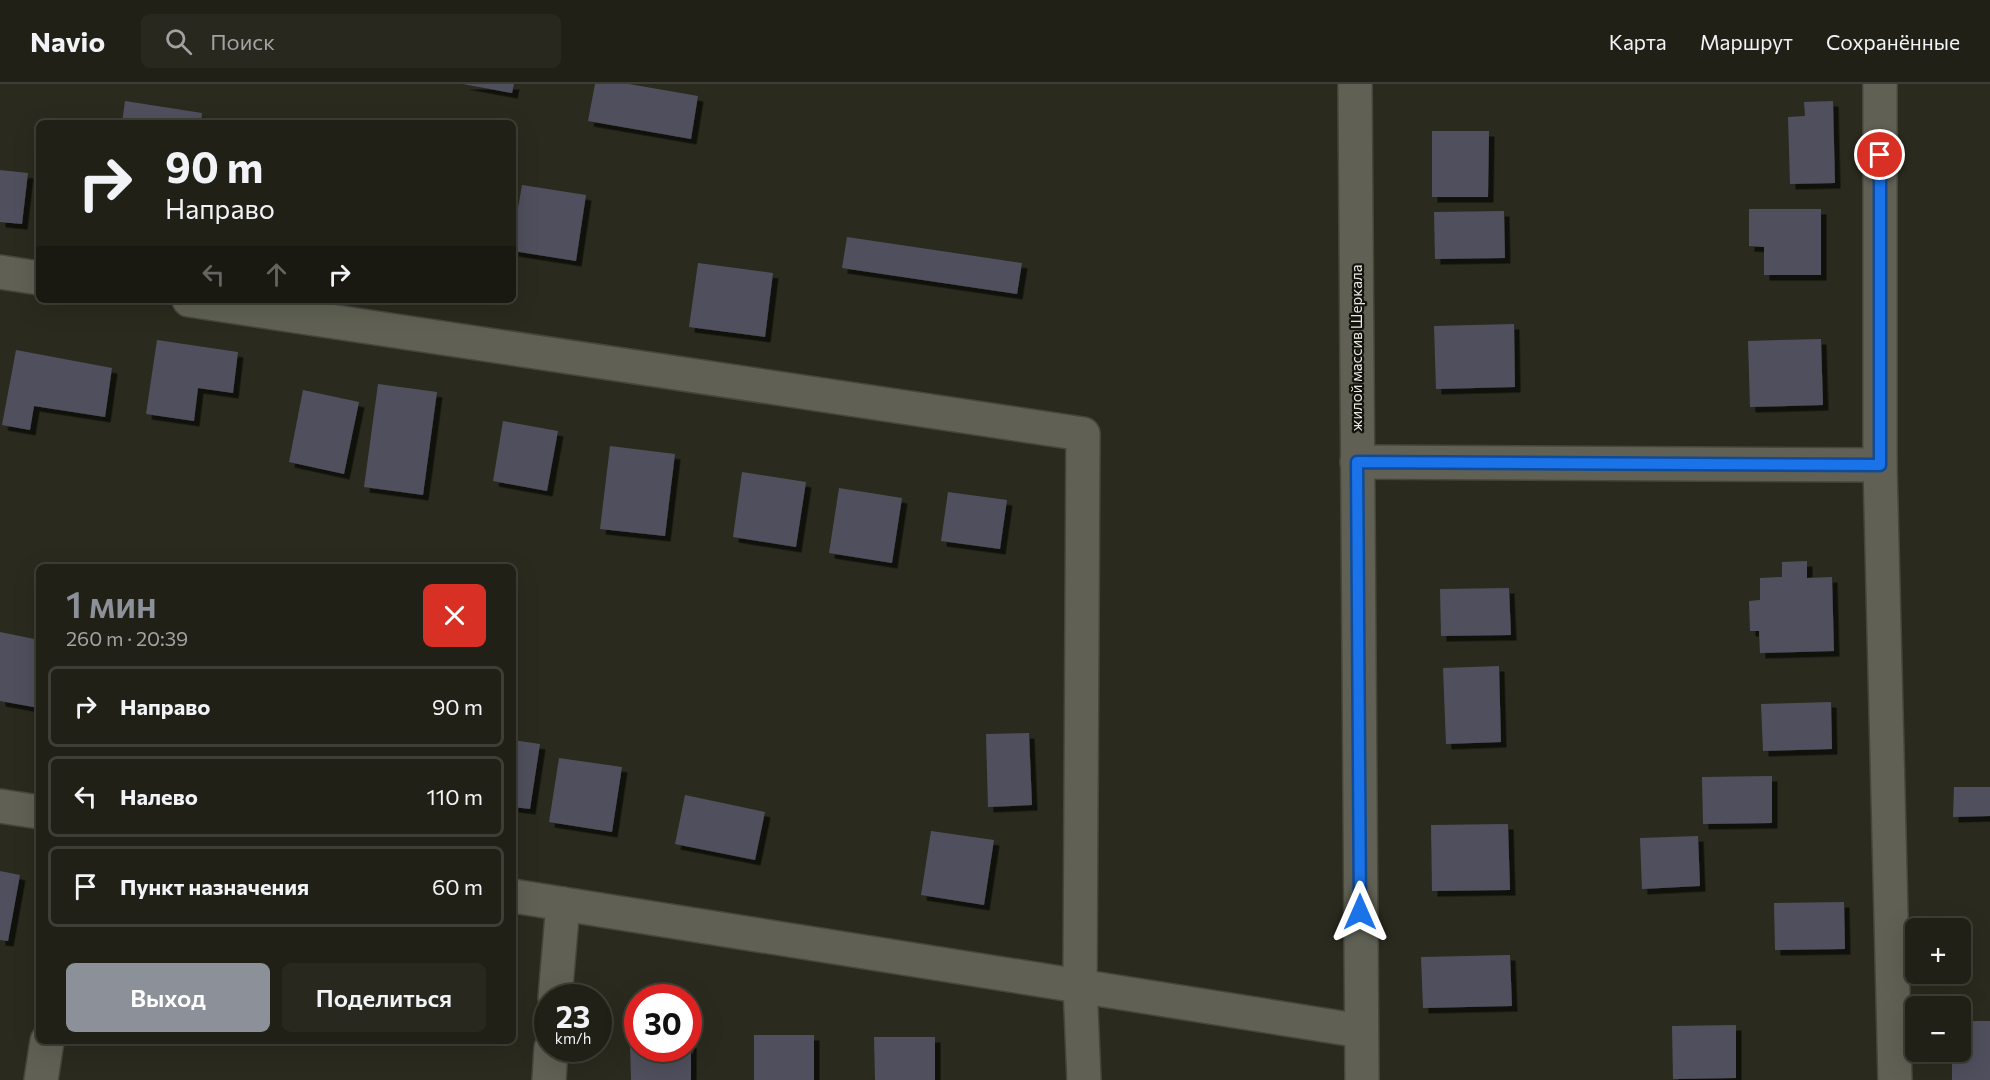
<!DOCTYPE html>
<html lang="ru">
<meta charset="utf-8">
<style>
:root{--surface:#202016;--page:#28281f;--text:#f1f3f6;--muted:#a2a3a1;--line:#3d3e35;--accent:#8c9099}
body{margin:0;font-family:Commissioner,sans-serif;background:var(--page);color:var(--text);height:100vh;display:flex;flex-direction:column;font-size:22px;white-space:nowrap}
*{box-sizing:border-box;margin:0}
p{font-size:20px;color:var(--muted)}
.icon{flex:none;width:33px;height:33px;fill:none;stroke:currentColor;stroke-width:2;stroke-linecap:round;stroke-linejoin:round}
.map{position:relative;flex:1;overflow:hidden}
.details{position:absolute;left:36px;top:480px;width:480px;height:480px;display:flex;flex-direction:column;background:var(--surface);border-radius:9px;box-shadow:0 6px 24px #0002,0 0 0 2px var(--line)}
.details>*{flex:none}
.guide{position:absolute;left:36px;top:36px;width:480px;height:183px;border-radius:9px;box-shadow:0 6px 24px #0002,0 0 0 2px var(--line);background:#202016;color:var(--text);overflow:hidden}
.fabs{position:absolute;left:1905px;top:834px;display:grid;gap:12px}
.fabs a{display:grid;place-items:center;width:66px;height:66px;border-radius:9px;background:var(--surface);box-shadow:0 6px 24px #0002,0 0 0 2px var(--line);font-size:30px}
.speed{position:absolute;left:534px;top:900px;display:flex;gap:12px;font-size:30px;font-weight:700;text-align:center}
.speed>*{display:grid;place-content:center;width:78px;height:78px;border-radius:50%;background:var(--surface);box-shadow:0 6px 24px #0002,0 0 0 2px var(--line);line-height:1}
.speed small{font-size:15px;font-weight:400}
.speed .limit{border:9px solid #d22;background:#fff;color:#111}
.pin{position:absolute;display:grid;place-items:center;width:51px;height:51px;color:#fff;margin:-26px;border:3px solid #fff;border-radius:50%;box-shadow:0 2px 6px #0007}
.me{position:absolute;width:66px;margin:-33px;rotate:0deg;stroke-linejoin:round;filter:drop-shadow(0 0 4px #0008)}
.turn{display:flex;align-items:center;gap:21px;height:126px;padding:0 30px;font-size:27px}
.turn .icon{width:78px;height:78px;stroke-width:2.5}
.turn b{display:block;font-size:42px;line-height:51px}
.lanes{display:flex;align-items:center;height:57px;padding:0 30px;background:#0003;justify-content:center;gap:30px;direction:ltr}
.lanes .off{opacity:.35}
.round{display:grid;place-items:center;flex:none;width:63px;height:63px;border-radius:9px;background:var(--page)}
.summary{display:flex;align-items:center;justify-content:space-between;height:102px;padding:0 30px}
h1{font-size:36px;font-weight:600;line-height:45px;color:var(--accent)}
.action{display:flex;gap:12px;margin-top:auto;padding:12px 30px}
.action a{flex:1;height:69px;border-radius:9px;background:var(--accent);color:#fff;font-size:24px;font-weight:600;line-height:69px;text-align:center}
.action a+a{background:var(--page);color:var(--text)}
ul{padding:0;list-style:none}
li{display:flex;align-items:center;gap:18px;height:81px;margin:0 12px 9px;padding:0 18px;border:3px solid var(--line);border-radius:9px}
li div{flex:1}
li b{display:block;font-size:22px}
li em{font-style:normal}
header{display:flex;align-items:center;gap:36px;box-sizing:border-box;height:84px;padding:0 30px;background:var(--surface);border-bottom:2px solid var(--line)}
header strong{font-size:28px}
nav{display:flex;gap:33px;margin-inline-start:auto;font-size:21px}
.search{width:420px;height:54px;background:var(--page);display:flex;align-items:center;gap:15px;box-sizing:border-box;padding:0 21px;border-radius:9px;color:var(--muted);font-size:22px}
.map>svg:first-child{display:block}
.building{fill:#4f505d;filter:url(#shadow)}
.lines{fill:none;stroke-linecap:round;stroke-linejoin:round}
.minor-casing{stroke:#46463c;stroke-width:36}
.minor{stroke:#606154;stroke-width:33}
.route-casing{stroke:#114b97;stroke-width:15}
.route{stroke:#1a73e8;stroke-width:10}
.labels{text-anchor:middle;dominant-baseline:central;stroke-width:4.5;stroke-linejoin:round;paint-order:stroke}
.street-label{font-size:15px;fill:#e9e9e1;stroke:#12130d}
</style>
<header>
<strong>Navio</strong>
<div class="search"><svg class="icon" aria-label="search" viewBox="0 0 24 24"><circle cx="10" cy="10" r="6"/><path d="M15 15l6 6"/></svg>Поиск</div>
<nav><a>Карта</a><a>Маршрут</a><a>Сохранённые</a></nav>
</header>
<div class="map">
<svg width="1990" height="996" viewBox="0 0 1990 996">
<defs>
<filter id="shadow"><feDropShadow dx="5.5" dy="5.5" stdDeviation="0" flood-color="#0009"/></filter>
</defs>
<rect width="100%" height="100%" fill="#2a2a1e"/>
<g class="building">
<path d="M463,0H514L512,9Z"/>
<path d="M595,0H629L698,12L691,55L588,37Z"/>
<path d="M125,17L202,29L201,39H122Z"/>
<path d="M1833,17L1835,99L1790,100L1788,33L1805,32L1804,18Z"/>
<path d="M1432,47H1489L1488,113H1432Z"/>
<path d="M0,86L28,89L22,140L0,138Z"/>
<path d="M522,101L586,111L576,177L513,167V154Z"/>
<path d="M1749,125H1821V191H1764V163L1749,162Z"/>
<path d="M1504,127L1505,174L1435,175L1434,128Z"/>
<path d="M847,153L1022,179L1017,210L842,184Z"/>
<path d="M698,179L773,189L765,253L689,243Z"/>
<path d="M1514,240L1515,303L1436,305L1434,242Z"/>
<path d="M1821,255L1823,321L1750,323L1748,257Z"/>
<path d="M157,256L238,268L233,309L198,304L194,337L146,330Z"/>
<path d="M16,266L112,284L105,333L34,322L30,346L2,341Z"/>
<path d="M378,300L437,308L423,411L364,403Z"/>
<path d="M303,306L359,318L344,390L289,378Z"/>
<path d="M503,337L558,347L547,407L493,397Z"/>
<path d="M610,362L675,370L665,452L600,445Z"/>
<path d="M742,388L806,398L796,463L733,453Z"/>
<path d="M839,404L902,414L892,479L829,469Z"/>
<path d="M948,408L1007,416L1000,465L941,457Z"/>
<path d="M1807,477V494L1832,493L1834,567L1760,569L1759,547H1750L1749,517L1760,516V494L1782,493V478Z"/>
<path d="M1509,504L1511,551L1441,552L1440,505Z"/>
<path d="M0,548L39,556V624L0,617Z"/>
<path d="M1499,582L1501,658L1446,660L1443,584Z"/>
<path d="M1831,618L1832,665L1763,667L1761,620Z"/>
<path d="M1029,649L1032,721L988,723L986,650Z"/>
<path d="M513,656L540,660L530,725L513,723Z"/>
<path d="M559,674L622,683L612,748L549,738Z"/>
<path d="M1772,692V739L1703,740L1702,693Z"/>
<path d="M1954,703H1990V732L1953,733Z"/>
<path d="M685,711L765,728L755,776L675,760Z"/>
<path d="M1508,740L1510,806L1432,807L1431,741Z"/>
<path d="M931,747L994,756L984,821L921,811Z"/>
<path d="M1698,752L1700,802L1642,805L1640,754Z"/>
<path d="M0,787L20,791L8,857L0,856Z"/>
<path d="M1844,818L1845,865L1775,866L1774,819Z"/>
<path d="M1510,871L1512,922L1423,924L1421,873Z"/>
<path d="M1960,937H1990V996H1952V968H1960Z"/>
<path d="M1736,941V994L1673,995L1672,942Z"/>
<rect x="754" y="951" width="60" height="45"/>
<path d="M874,953H935V996H875Z"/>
<path d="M630,958H638V964H688V958H691V996H631Z"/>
</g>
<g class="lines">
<defs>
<g id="minor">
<path d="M1355,0L1362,996"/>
<path d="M1880,0V381L1895,996"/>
<path d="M0,188L39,194"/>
<path d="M189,216L1083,350L1080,901L1084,996"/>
<path d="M1357,378L1880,381"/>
<path d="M0,722L39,728"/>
<path d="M513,812L1361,947"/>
<path d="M555,914L563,820"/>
<path d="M41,996L47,957"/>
<path d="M549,996L551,964"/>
</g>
</defs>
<use href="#minor" class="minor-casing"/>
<use href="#minor" class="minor"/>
</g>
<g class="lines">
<defs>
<path id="route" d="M1360,828L1357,378L1880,381V71"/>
</defs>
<use href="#route" class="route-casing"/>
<use href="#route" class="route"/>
</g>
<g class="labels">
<g class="street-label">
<text transform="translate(1356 264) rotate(-90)">жилой массив Шеркала</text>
</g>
</g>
</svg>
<div class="fabs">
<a>+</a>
<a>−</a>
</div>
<div class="speed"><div>23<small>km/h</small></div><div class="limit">30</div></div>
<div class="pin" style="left:1880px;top:71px;background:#d93025"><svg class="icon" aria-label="arrive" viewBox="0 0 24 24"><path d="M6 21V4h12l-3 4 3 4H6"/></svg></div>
<svg class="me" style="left:1360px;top:828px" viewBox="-20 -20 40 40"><path d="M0-17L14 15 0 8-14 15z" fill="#1a73e8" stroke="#fff" stroke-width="4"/></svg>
<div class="guide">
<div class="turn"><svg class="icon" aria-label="right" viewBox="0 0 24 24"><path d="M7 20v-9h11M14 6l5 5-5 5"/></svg><div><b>90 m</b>Направо</div></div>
<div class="lanes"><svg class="icon off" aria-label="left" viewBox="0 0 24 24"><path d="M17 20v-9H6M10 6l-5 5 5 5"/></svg><svg class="icon off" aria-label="ahead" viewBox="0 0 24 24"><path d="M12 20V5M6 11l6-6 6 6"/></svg><svg class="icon" aria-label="right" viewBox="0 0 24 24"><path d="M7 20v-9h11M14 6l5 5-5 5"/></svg></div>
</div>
<section class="details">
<div class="summary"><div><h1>1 мин</h1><p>260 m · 20:39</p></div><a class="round" style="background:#d93025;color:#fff"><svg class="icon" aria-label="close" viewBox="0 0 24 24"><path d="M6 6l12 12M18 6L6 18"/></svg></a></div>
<ul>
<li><svg class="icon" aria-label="right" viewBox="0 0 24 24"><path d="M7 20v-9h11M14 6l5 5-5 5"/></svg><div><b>Направо</b></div><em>90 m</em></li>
<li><svg class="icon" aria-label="left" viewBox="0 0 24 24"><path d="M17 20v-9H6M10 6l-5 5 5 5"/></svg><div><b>Налево</b></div><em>110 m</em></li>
<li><svg class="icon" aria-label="arrive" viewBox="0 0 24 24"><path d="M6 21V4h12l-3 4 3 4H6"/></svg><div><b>Пункт назначения</b></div><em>60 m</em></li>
</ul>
<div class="action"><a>Выход</a><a>Поделиться</a></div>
</section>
</div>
